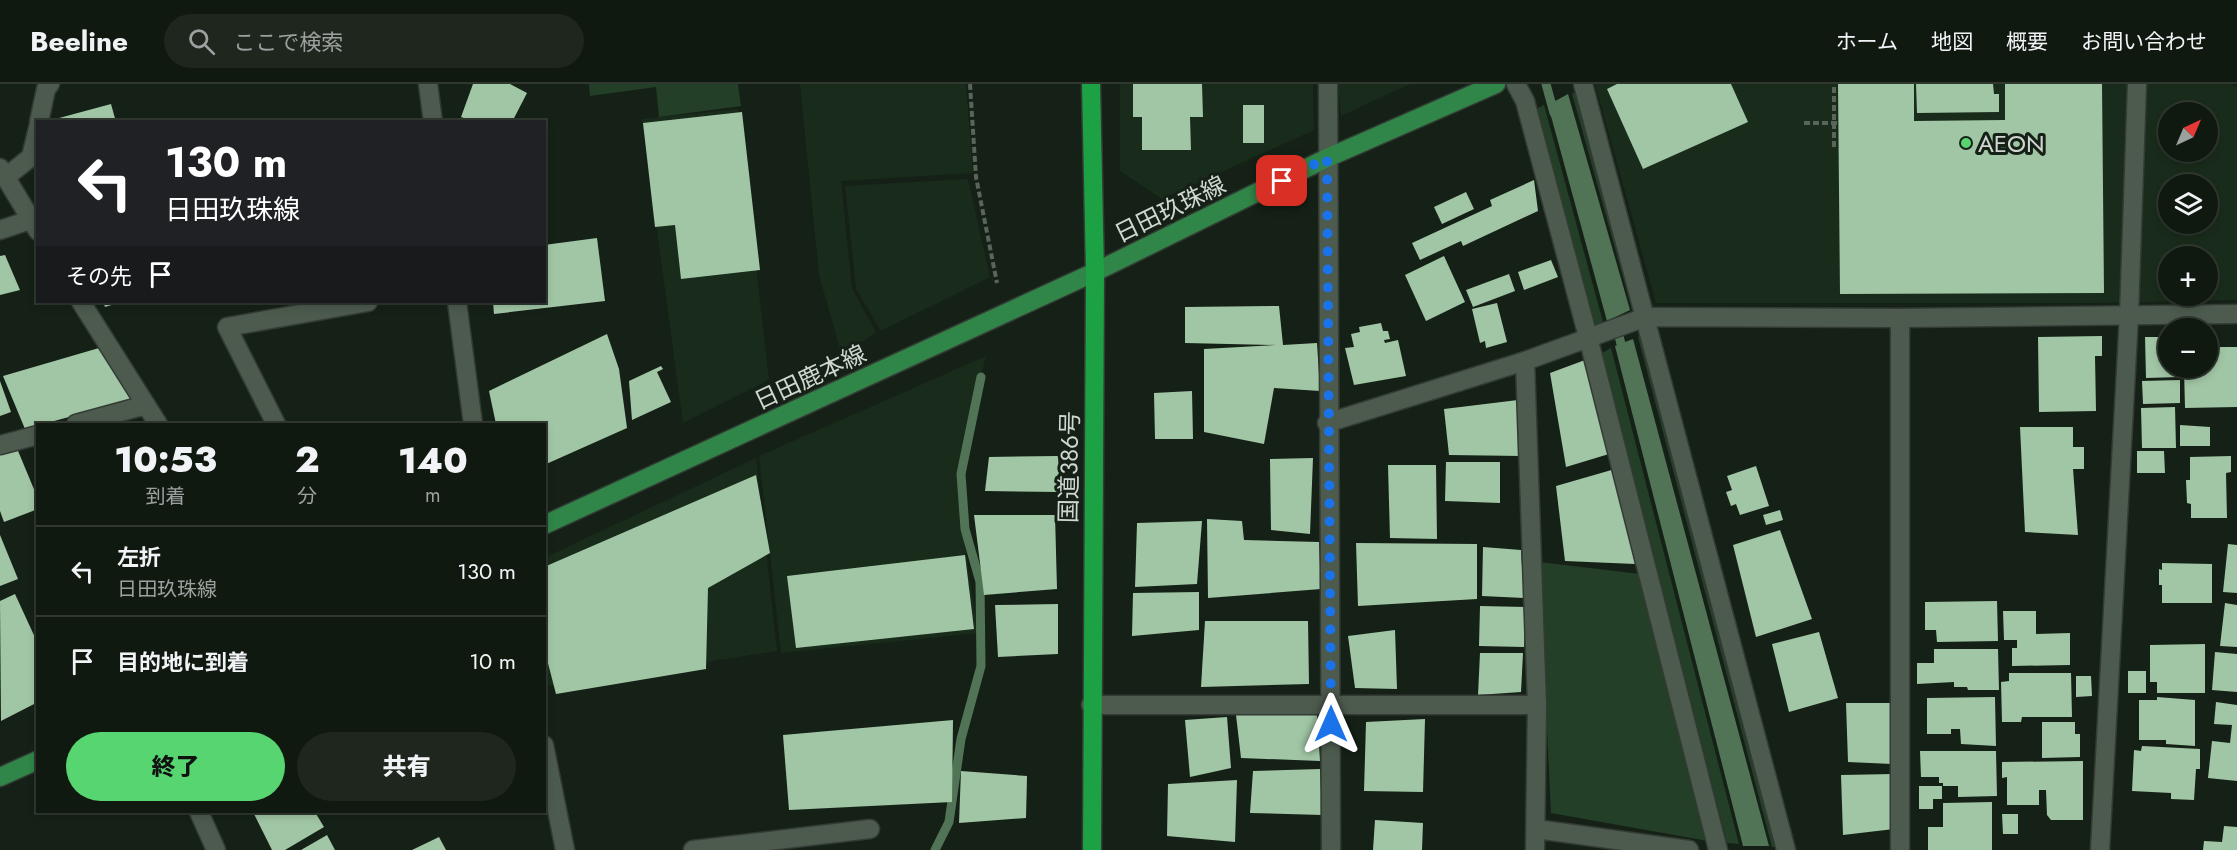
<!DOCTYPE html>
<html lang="ja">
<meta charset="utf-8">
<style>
:root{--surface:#101910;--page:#1e261e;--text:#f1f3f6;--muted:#9ca09f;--line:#303830;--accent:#57d570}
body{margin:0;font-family:Jost,"Noto Sans JP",sans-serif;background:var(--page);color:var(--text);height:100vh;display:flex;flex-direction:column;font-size:22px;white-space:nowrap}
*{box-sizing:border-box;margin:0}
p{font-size:20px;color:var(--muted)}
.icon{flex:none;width:33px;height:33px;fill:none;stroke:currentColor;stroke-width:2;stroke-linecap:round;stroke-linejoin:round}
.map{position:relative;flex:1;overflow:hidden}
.details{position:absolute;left:36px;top:339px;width:510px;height:390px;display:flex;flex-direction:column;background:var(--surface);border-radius:0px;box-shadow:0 3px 9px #0003,0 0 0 2px var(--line)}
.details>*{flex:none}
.hud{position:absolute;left:36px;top:36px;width:510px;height:183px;border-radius:0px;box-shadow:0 3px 9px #0003,0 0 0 2px var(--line);background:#202124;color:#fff;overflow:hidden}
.needle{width:39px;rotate:44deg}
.controls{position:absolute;left:2158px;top:18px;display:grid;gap:12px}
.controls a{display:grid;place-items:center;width:60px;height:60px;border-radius:50%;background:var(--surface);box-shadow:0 3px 9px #0003,0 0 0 2px var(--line);font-size:30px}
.pin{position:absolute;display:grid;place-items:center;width:51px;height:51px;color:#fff;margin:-26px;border-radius:12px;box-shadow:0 3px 9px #0006}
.me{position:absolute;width:66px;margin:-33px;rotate:0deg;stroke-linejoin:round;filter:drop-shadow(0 0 4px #0008)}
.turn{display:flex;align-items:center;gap:21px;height:126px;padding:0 30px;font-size:27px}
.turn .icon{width:78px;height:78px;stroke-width:2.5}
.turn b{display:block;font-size:42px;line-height:51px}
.then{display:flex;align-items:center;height:57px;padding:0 30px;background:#0003;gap:12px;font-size:22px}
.eta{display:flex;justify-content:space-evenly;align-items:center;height:102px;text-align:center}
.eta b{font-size:36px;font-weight:800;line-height:42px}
.primary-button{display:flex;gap:12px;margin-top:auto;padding:12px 30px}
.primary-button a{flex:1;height:69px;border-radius:36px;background:var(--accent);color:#111;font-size:24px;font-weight:800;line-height:69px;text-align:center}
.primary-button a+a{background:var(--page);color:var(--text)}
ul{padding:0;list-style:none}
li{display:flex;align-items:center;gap:18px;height:90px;padding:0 30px;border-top:2px solid var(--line)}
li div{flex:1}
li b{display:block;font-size:22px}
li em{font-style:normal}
header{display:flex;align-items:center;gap:36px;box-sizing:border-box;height:84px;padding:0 30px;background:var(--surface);border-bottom:2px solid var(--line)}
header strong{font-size:28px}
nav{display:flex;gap:33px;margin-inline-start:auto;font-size:21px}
.search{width:420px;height:54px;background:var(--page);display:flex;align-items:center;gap:15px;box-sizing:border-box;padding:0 21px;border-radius:33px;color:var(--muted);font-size:22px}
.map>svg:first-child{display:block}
.built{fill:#192b1b;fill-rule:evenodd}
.green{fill:#243f28}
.water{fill:#527456}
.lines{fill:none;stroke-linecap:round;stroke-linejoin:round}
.stream{stroke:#527456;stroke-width:9}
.building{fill:#a1c6a5}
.minor-casing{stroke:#333b34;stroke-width:21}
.major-casing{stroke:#333b34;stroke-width:21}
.highway-casing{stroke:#333b34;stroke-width:21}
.path{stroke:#59645a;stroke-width:4;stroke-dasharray:6 3;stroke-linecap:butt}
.minor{stroke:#4d5b4e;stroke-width:18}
.major{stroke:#308648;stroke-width:18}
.highway{stroke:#1ca244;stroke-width:18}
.route{stroke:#1a73e8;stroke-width:10;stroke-dasharray:0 18}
.poi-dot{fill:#57d570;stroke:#152116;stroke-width:2}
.labels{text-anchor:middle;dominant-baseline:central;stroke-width:6;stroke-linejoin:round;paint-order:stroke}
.poi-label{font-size:24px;fill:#cfd7d0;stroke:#152116;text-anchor:start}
.street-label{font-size:24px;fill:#cfd7d0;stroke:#152116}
</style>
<header>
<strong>Beeline</strong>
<div class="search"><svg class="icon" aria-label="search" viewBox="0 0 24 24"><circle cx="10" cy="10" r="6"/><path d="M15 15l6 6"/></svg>ここで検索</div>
<nav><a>ホーム</a><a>地図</a><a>概要</a><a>お問い合わせ</a></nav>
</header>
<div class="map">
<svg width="2237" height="766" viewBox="0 0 2237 766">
<rect width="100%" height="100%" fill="#152116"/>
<g class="built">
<path d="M800,0H966L973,89L841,97L852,205L876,248L842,272L819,191Z"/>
<path d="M1120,0H1313L1314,46L1162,115L1120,87Z"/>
<path d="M1338,0H1410L1341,32Z"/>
<path d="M1595,0H2230L2237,3V216L2100,219H1656ZM2169,28H2208V68H2169ZM2169,100H2208V140H2169ZM2169,172H2208V212H2169Z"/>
<path d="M738,25L769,296L683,339L642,35Z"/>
<path d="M968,95L990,193L881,247L856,205L845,102Z"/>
<path d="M986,272L958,385L961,436L978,549L781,569L759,372Z"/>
<path d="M756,374L777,567L549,602L544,579V474Z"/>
</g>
<g class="green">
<path d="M589,0H738L741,22L659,33L656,3L590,12Z"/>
<path d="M1580,5L1638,223L1632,225L1572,10Z"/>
<path d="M1544,21L1603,238L1593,242L1532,27Z"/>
<path d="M1645,249L1781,762L1772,763L1638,253Z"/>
<path d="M1611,264L1739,760L1727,759L1602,269Z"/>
<path d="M1539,478L1640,490L1708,757L1551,729Z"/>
</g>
<g class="water">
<path d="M1568,10L1630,226L1607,237L1548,21Z"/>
<path d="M1633,255L1769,762H1743L1615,262Z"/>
</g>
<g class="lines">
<g class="stream">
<path d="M1546,0L1554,29"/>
<path d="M1616,241L1624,271"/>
<path d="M935,766L949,738L961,655L981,582L980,498L965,445L961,390L981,293"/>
</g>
</g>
<g class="building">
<path d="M473,0H510L527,9L512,38H475L461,33Z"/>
<path d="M1133,0H1202L1203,33H1190L1191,66H1142V33H1133Z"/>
<path d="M1617,0H1731L1748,38L1643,85L1607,5Z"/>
<path d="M1838,0H1914V37L2005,36V0H2102L2104,209L1840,210Z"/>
<path d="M1916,0H1993L1994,10H1999V28L1917,29Z"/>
<path d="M111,20L116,38H48V37Z"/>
<rect x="1243" y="21" width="21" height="38"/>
<path d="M742,28L760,186L681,195L675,141L655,143L643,39Z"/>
<path d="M1534,96L1538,127L1463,162L1461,157L1420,176L1412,159L1492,122L1490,116Z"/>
<path d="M1466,108L1474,125L1442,140L1434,123Z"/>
<path d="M597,154L605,217L494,230L493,218H544V161Z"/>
<path d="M5,171L20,206L0,211V172Z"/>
<path d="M1444,172L1465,218L1426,237L1405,191Z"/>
<path d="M1551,176L1558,193L1524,206L1518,188Z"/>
<path d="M1509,190L1515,207L1473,223L1466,206Z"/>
<path d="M103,218H122L105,223Z"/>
<path d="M1497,219L1507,258L1486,264L1485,257L1480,259L1472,225Z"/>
<path d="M1279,222L1283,261L1317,259L1320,307L1274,304L1264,360L1204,348V265L1276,261L1185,259V223Z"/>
<path d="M1381,239L1383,247H1388L1390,255L1384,256L1385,259L1398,256L1406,292L1354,301L1345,264L1354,263L1351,250L1360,248L1359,243Z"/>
<path d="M607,250L619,285L627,344L544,381V340H496L489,307Z"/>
<path d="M2102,252V272H2095L2096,327L2039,328L2038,253Z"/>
<path d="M2145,253H2169V284H2180V293L2146,294Z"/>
<path d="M2212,263H2237V323L2185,324L2184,284H2208V277H2212Z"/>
<path d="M99,264L131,316L25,345L3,292Z"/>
<path d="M1585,276L1609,370L1566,383L1550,289Z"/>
<path d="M661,282L663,285L657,288L671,318L632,336L629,297Z"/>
<path d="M2180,296V319L2143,320L2142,297Z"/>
<path d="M0,297L11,328L0,332Z"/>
<path d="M1192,307L1193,355H1155L1154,309Z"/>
<path d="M1518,316L1521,372L1449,371L1444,325Z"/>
<path d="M2175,323L2176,364H2142L2141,324Z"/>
<path d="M2180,341L2210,343V362H2180Z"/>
<path d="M2020,343H2073V363H2084V385H2073L2078,451L2025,448Z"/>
<path d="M16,362L38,415V425L4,438L0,427V368Z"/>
<path d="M2137,367H2164L2165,389H2137Z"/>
<path d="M1058,372L1060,408L985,407L989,373Z"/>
<path d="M2231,372V388L2226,389L2227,434H2191V420L2187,419L2186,396H2190V373Z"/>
<path d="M1313,374L1310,450L1271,446L1270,375Z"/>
<path d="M1446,378H1500V419L1445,417Z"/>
<path d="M1388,381H1436L1437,455L1390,454Z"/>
<path d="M1756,382L1769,422L1740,431L1736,420L1731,422L1726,408L1732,406L1727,392Z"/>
<path d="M1615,385L1635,480L1565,477L1556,402Z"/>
<path d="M756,391L770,469L708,504L706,585L556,610L544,564V483Z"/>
<path d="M1780,426L1783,436L1766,441L1763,431Z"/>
<path d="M974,431H1055L1057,505L984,511Z"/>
<path d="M1207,435L1242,437L1244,456L1319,458L1321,505L1208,514Z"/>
<path d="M1202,437L1197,500L1135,503L1137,439Z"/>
<path d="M1780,446L1812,535L1756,553L1733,461Z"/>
<path d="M0,451L18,495L0,502Z"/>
<path d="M1356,459L1477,460V515L1358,522Z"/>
<path d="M2228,460L2237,461V509L2223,508Z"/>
<path d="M1483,463L1521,466L1524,514L1482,512Z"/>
<path d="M965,471L974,545L796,564L787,492Z"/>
<path d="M2162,479L2212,480V519H2162V501H2159V485L2162,486Z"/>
<path d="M1199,508V546L1132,552L1133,509Z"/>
<path d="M15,510L38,560V618L1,637L0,517Z"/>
<path d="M1997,517L1998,557L1937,558L1936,546H1925V518Z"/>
<path d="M2225,519L2237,521V563L2220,562Z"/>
<path d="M1058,520V570L998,573L995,521Z"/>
<path d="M1480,522L1526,523L1524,563L1479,562Z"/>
<path d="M2003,527H2036V550L2070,549V581L2012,582V564H2017V556H2004Z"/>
<path d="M1205,537H1308L1309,600L1201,603Z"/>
<path d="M1395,546L1397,605L1355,604L1348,552Z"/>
<path d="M1819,548L1838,614L1789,628L1772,560Z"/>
<path d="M2205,560V609H2157V598H2150V561Z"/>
<path d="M1934,565H1998L1999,606H1968L1967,603H1954V598L1917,600V579H1934Z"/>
<path d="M2215,568L2237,570V608L2212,606Z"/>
<path d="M1480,569H1523L1521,608L1478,611Z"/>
<rect x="2128" y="587" width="18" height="22"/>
<path d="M2009,589H2071L2072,633H2022L2021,638H2002L2001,598L2009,597Z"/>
<path d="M2076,592H2091L2092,612L2076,613Z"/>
<path d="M1995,613L1996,662L1961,660L1960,645H1951V650H1927V614Z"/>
<path d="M2157,613L2195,616V662L2166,660V656H2139V616H2157Z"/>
<path d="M2216,618L2237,621V697L2208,694L2212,657L2230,659L2232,641L2214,640Z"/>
<path d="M1846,619H1890L1892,680L1848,678Z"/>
<path d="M1317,630L1320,677L1241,674L1236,631Z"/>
<path d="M1227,633L1231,684L1190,693L1185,636Z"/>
<path d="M1425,635L1423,708L1364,707L1366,638Z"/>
<path d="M953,636L952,718L789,726L783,651Z"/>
<path d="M2042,638H2075V650H2080V673L2042,674Z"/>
<path d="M2142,662L2200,665V685H2196L2194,716L2171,715V709L2132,707L2134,666L2141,667Z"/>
<path d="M1920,667H1996L1997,712L1958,713V702H1943V699H1939V693H1921Z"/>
<path d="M2083,677V736H2051L2047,731L2046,706H2039V721H2007V693L2002,694V678Z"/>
<path d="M1320,685L1322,731L1250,729L1253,687Z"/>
<path d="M961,687L1027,692L1026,734L959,739Z"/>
<path d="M1893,690L1894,745L1843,751L1841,691Z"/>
<path d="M1237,696L1235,758L1167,752L1168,700Z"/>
<path d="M1919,702H1942V715H1933V725H1919Z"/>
<path d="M1992,718V766H1928V743H1943V719Z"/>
<path d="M253,728H315L324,743L285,766H272Z"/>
<path d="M2002,730H2018V750H2003Z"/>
<path d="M1375,736L1423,739L1422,766H1373Z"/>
<path d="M2224,742L2237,743V766H2203L2204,757L2222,758Z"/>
<path d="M327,751L335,766H301Z"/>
<path d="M439,753L446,766H412Z"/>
</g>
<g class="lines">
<defs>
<g id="minor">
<path d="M428,0L433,38"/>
<path d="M1328,0L1331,766"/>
<path d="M1516,0L1525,17L1588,253L1718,766"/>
<path d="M1583,0L1786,766"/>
<path d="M39,38L46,5L50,0"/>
<path d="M0,84L38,147"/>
<path d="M6,93L31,73L38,44"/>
<path d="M0,146L30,136"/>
<path d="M81,218L158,340"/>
<path d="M457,218L473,340"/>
<path d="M1900,234V766"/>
<path d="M1525,277L1537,621L1535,766"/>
<path d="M1327,339L1525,277L1646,233L1900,234L2237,230"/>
<path d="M76,340L146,321"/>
<path d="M276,340L227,243L368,218"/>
<path d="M0,361L38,351"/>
<path d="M1091,621H1537"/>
<path d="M544,661L565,766"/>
<path d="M199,728L216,766"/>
<path d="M1536,745L1689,766"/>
<path d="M693,766L870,745"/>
<path d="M2100,766L2129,231L2137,0"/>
</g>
<g id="major">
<path d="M544,441L1095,188L1327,74L1496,0"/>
<path d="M0,693L38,676"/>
</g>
<path id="highway" d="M1091,0L1095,188L1092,766"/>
</defs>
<use href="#minor" class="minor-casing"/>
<use href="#major" class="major-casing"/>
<use href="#highway" class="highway-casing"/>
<g class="path">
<path d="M970,0L976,93L997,199"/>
<path d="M1804,39H1838"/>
<path d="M1834,63V0"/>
</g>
<use href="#minor" class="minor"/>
<use href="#major" class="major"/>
<use href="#highway" class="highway"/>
</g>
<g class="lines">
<path class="route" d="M1282,97L1327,74L1331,640"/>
</g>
<circle class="poi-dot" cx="1966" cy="59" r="6"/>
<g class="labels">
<g class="poi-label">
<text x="1978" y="59">AEON</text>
</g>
<g class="street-label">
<text transform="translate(1170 125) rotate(-26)">日田玖珠線</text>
<text transform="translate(810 293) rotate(-25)">日田鹿本線</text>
<text transform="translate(1069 383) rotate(-89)">国道386号</text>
</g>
</g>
</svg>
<div class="controls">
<a><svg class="needle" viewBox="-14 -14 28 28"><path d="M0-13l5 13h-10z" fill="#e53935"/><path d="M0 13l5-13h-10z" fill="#9ca09f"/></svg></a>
<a><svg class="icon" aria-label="layers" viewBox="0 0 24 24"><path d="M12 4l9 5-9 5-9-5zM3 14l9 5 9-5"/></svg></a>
<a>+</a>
<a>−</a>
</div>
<div class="pin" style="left:1282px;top:97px;background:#d93025"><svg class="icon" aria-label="arrive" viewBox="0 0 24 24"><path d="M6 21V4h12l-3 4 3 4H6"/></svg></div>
<svg class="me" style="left:1331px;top:640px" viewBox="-20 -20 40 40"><path d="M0-17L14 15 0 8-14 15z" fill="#1a73e8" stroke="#fff" stroke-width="4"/></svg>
<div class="hud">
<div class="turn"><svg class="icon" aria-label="left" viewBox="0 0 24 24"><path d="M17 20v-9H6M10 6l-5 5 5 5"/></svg><div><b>130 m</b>日田玖珠線</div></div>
<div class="then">その先<svg class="icon" aria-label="arrive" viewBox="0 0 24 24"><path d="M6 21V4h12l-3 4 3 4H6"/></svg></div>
</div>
<section class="details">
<div class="eta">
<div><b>10:53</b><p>到着</p></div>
<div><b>2</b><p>分</p></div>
<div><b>140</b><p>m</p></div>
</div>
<ul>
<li><svg class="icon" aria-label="left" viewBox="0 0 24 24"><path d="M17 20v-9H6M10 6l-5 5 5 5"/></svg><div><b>左折</b><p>日田玖珠線</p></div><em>130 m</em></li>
<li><svg class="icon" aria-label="arrive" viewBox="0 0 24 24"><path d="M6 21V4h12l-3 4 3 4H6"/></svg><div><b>目的地に到着</b></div><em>10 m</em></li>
</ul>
<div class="primary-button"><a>終了</a><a>共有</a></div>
</section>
</div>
